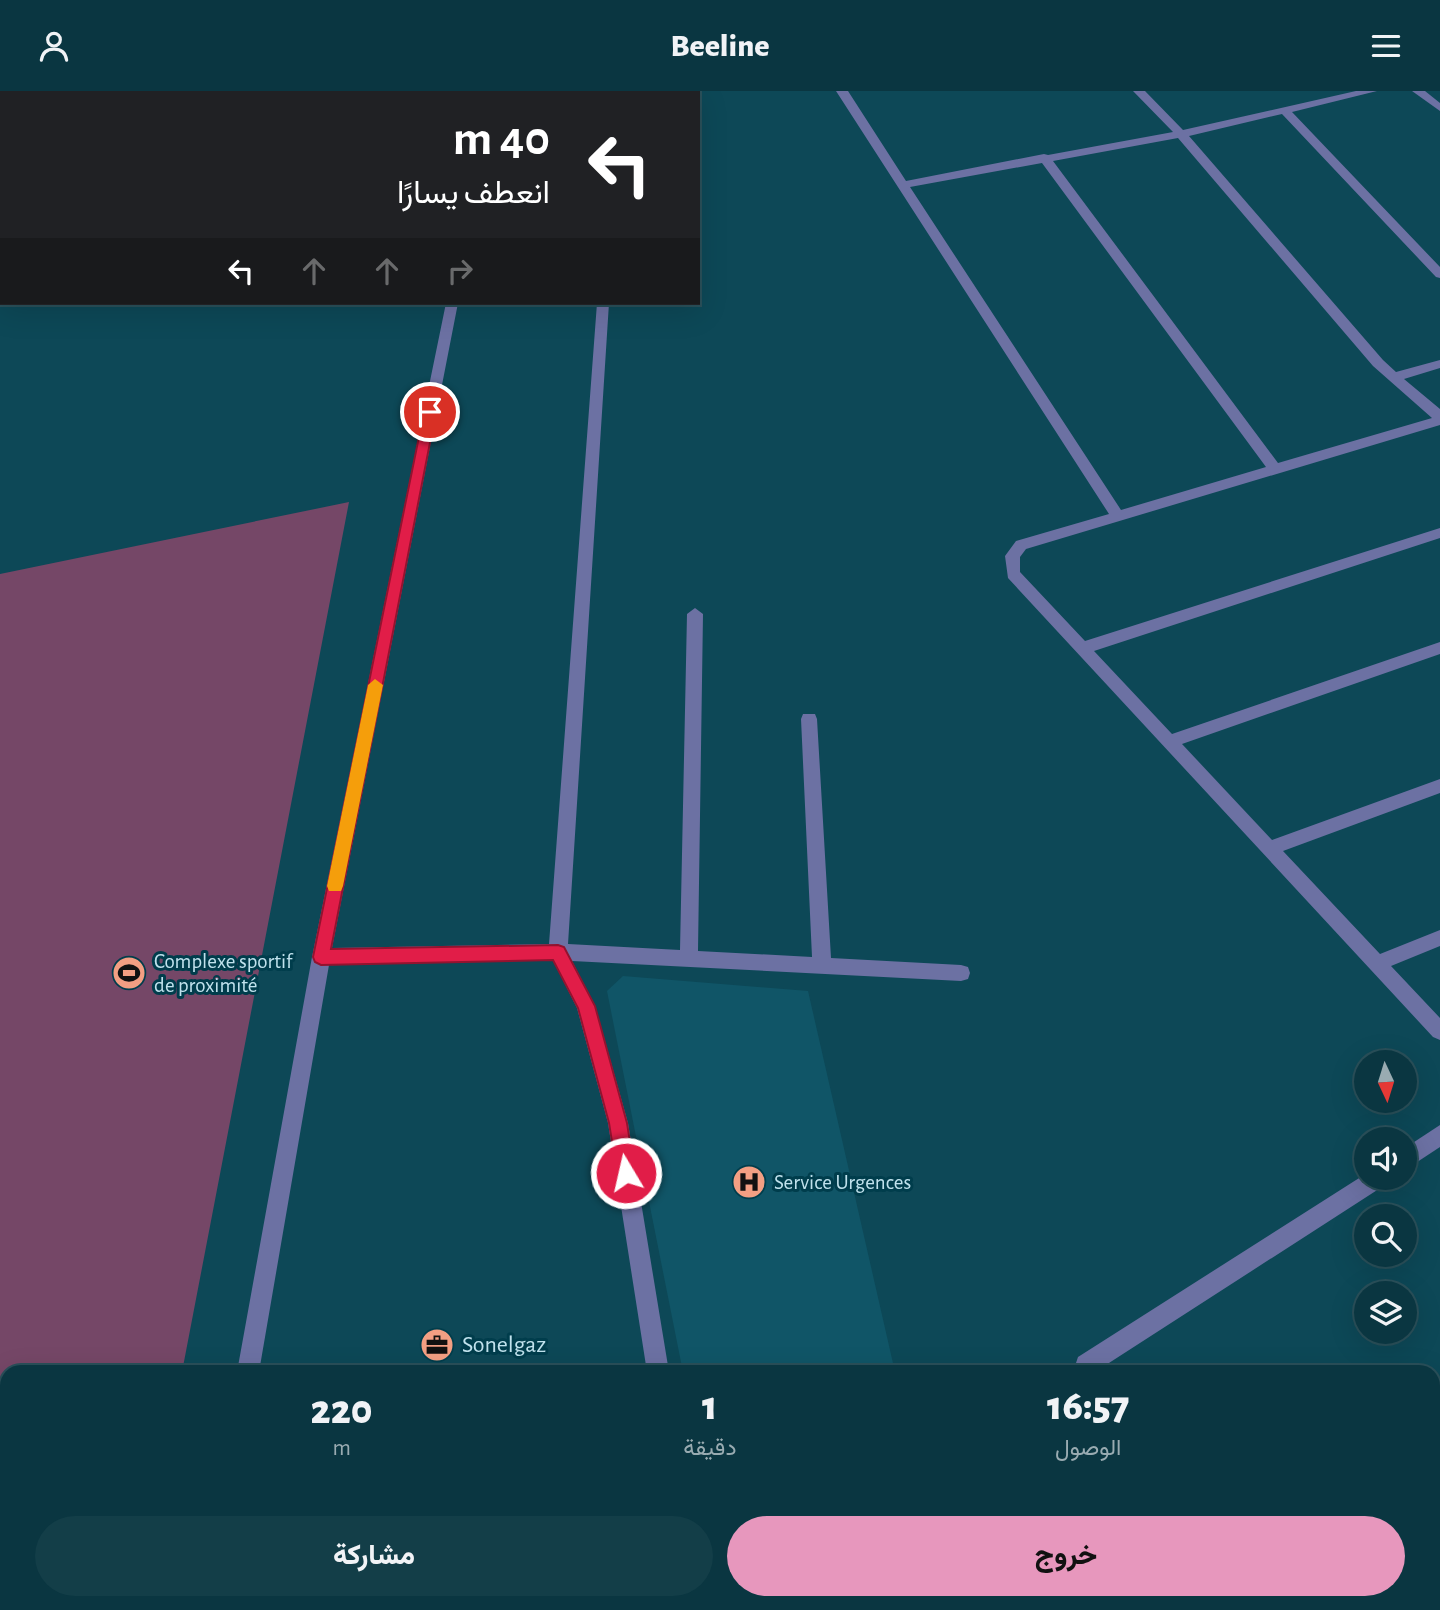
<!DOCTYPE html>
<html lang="ar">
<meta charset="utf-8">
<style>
:root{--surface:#0a3641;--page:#133e48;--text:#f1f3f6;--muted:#99abb1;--line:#2a505a;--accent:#e797bd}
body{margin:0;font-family:"Alegreya Sans",Vazirmatn,sans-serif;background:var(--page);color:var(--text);direction:rtl;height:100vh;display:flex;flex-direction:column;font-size:26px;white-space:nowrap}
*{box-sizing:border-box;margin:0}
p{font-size:23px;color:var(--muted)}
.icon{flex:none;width:38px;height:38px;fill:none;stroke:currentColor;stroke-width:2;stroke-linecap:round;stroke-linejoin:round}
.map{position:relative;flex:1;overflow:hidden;direction:ltr}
.side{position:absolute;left:0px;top:1274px;width:1440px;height:245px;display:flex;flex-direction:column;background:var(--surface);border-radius:21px 21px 0 0;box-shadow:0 7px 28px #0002,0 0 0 2px var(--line);direction:rtl}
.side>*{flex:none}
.top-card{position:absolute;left:0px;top:0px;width:700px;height:214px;box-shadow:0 7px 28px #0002,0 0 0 2px var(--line);direction:rtl;background:#202124;color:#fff;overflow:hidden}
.needle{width:46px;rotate:176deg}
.tools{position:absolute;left:1354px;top:959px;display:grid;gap:14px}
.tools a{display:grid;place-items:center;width:63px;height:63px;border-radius:50%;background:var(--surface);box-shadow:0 7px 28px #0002,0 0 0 2px var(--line);font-size:35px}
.pin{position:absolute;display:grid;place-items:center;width:60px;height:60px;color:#fff;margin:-30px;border:4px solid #fff;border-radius:50%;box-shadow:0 2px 7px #0007}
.me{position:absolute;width:77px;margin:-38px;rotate:351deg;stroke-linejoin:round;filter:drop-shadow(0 0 5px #0008)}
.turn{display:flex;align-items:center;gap:24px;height:147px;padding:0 35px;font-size:32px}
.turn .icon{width:91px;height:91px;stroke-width:2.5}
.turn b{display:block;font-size:49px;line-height:60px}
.lanes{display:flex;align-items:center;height:66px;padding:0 35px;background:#0003;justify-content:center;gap:35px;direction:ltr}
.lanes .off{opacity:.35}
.eta{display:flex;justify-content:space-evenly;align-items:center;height:119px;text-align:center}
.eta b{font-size:42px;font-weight:800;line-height:49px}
.primary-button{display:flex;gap:14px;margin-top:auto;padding:14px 35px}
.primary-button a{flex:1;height:80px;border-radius:42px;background:var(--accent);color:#111;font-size:28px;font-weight:800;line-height:80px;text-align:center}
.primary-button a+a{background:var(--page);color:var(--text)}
header{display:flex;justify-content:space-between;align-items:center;height:91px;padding:0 35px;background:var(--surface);font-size:32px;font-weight:800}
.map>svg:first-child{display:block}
.built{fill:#105567}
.green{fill:#754767}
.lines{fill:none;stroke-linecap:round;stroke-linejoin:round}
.path{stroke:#477a87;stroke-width:3.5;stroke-dasharray:3.5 2.5;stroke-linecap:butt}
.minor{fill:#6c71a3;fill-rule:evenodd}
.route{fill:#e11d48;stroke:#92132f;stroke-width:2}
.slow{fill:#f59e0b}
.labels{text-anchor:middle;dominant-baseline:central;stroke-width:6;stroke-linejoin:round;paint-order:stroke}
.poi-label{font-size:21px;fill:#c0e2ed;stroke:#003d4c;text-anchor:start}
.near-poi-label{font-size:24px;fill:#c0e2ed;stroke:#003d4c;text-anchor:start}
</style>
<header><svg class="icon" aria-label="menu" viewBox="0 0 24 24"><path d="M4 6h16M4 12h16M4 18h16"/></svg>Beeline<svg class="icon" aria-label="person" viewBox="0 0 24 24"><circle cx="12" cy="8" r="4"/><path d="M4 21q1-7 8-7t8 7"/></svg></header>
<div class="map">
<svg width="1440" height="1519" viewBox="0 0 1440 1519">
<rect width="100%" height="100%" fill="#0d4857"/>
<path class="built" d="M623,885L808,900L895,1281H683L607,900Z"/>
<path class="green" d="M349,411L182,1281H7V1512H137L136,1519H0V483Z"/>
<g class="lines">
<path class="path" d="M242,0L244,2"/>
<g class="minor">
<path d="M836,0H848L906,90L1044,63L1048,64L1173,41L1133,0H1145L1183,39L1356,0H1377L1292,21L1440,176V187L1436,186L1282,23L1189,45L1383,269L1396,281L1440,269V277L1404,288L1440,318V334L1026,458L1020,466V481L1085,550L1440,437V447L1094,560L1172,643L1440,551V563L1182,653L1272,749L1440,688V702L1283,760L1380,863L1440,839V855L1391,875L1440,927V949L1433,946L1008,487L1005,465L1016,450L1109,423ZM1178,47L1373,275L1432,327L1278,372L1053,70ZM1042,72L1266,376L1121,419L910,96Z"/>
<path d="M1412,0H1425L1440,12V20Z"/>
<rect x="0" y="176" width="2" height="8"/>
<path d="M446,212H458L332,857L549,853L597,212H609L568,853L680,859L687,523L695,517L703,523L698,860L812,866L801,628L803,623H815L817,628L831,867L961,874L968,876L970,882L968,888L961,890L572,870L595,915L628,1032L669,1281H647L608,1032L577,917L553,869L329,874L259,1281H237L312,866Z"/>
<path d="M1440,1034V1056L1405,1079V1057Z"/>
<path d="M1367,1082V1087H1388L1385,1094L1095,1281H1073L1078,1266Z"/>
<path d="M195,1512H219L218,1519H194Z"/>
<path d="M671,1512H724L721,1519H670Z"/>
<path d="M1232,1512H1258L1261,1519H1235Z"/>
</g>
</g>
<path class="route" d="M430,317L436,321L331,858L558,854L564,856L595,915L627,1032L635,1082L632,1088L626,1091L619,1088L617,1082L609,1032L578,917L553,869L321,874L315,871L313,866L424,321Z"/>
<path class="slow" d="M375,588L383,594L343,795L341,800H329L327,795L368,594Z"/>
<defs>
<symbol id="stadium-disc" viewBox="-11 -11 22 22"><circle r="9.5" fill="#f39f83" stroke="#003d4c"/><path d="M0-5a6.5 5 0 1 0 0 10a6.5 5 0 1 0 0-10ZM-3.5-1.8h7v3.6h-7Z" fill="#111"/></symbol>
<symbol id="hospital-disc" viewBox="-11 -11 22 22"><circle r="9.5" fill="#f39f83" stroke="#003d4c"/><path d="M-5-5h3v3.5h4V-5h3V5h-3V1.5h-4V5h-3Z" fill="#111"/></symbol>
<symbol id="office-disc" viewBox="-11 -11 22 22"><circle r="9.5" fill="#f39f83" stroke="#003d4c"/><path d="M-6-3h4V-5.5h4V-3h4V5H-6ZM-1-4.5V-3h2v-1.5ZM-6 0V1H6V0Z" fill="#111"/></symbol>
</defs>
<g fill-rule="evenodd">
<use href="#stadium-disc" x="110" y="863" width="38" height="38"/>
<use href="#hospital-disc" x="730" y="1072" width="38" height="38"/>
<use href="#office-disc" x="418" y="1235" width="38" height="38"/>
</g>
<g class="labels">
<g class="poi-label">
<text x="154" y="870">Complexe sportif<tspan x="154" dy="24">de proximité</tspan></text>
<text x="774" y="1091">Service Urgences</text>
</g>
<g class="near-poi-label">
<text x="462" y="1254">Sonelgaz</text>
</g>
</g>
</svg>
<div class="tools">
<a><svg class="needle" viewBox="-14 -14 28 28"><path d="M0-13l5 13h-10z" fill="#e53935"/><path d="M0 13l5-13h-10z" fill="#99abb1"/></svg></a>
<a><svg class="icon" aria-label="sound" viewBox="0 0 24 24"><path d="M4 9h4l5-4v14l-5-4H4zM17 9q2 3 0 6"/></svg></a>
<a><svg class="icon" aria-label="search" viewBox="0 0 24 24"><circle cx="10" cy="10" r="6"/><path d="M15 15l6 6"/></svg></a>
<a><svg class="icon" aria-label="layers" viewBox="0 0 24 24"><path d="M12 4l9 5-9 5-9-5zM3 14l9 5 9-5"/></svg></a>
</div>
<div class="pin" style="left:430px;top:321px;background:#d93025"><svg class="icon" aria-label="arrive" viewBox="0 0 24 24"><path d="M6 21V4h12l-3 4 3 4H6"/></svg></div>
<svg class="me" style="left:626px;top:1082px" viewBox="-20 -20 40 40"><circle r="17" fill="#e11d48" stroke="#fff" stroke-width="3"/><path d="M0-11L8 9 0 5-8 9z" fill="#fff"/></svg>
<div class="top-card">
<div class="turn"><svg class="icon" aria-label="left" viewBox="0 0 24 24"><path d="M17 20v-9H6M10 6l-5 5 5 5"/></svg><div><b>40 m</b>انعطف يسارًا</div></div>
<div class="lanes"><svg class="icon" aria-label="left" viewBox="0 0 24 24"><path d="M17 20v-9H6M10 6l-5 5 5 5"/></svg><svg class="icon off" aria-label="ahead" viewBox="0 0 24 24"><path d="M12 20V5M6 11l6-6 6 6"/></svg><svg class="icon off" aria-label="ahead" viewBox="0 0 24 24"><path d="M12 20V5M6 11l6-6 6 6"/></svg><svg class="icon off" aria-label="right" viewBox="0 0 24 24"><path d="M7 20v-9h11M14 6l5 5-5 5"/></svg></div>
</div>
<section class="side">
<div class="eta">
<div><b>16:57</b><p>الوصول</p></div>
<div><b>1</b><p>دقيقة</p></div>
<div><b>220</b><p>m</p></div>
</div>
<div class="primary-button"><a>خروج</a><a>مشاركة</a></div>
</section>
</div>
